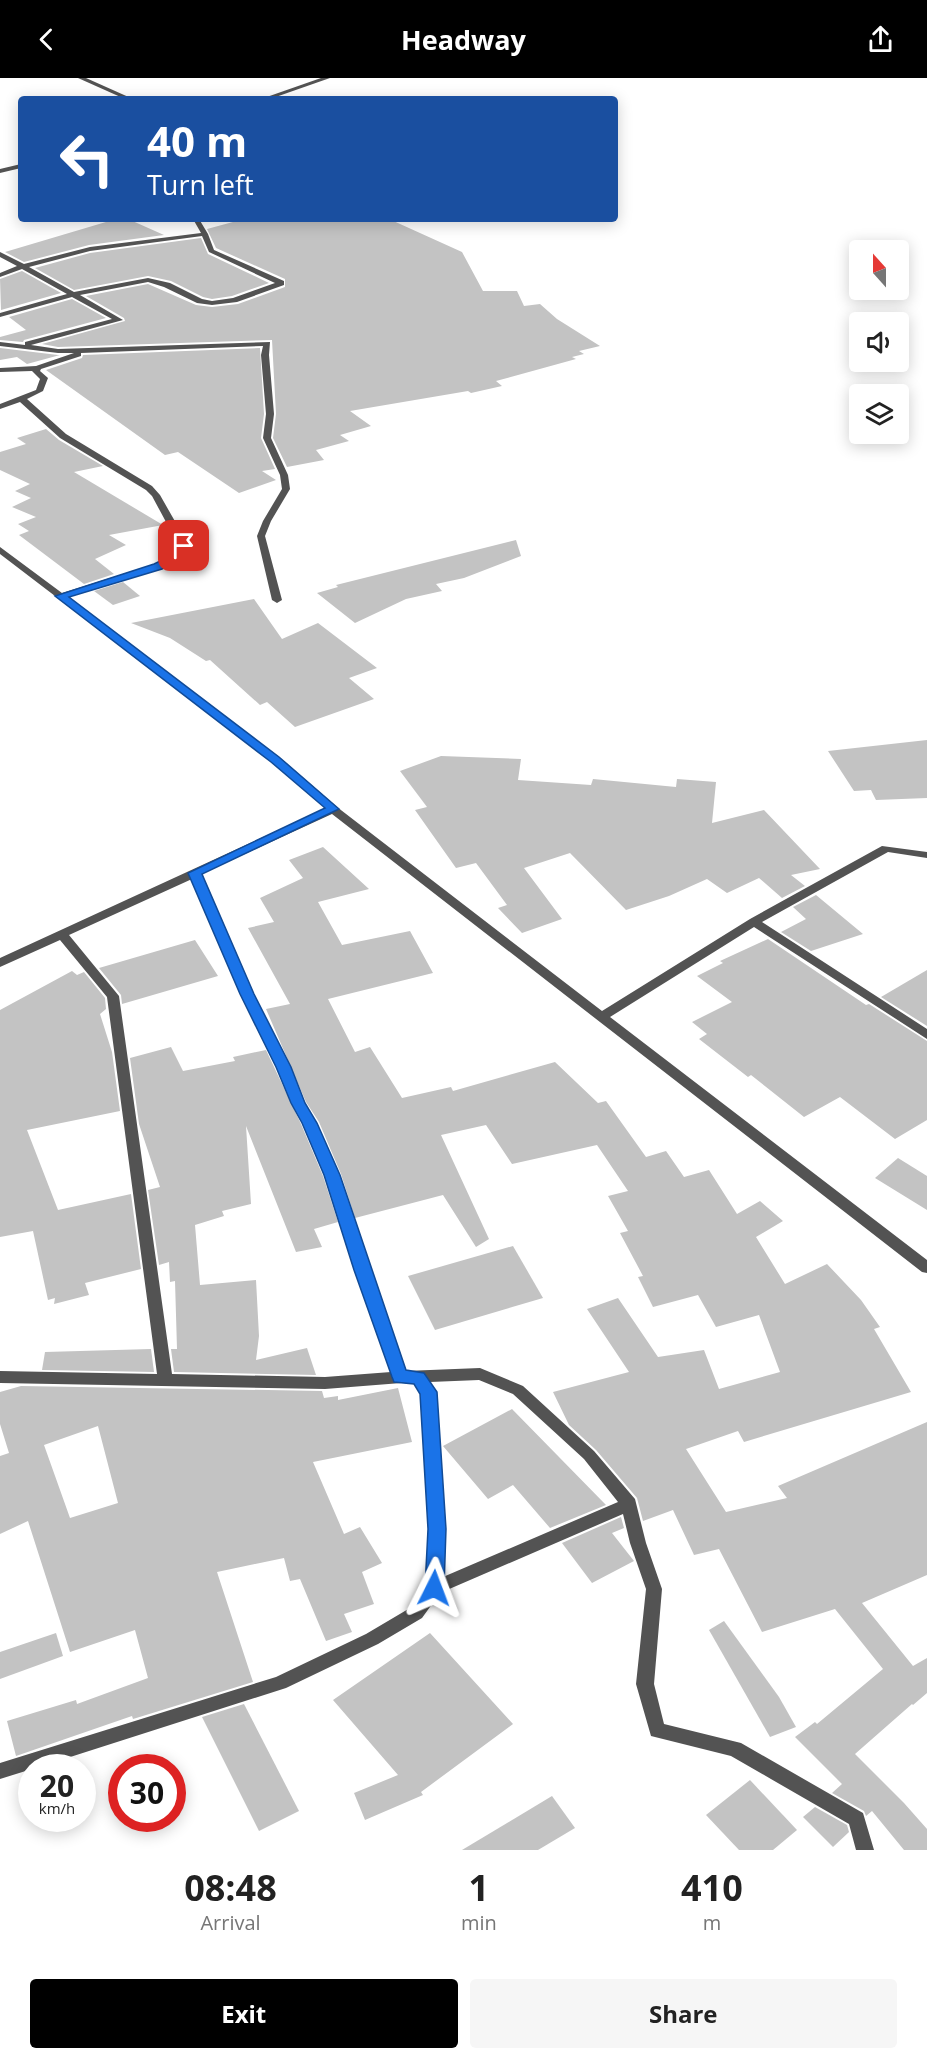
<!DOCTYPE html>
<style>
:root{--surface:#fff;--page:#f6f6f6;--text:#222;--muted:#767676;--accent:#000}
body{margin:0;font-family:"Open Sans",sans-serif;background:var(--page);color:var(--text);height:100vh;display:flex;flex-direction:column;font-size:22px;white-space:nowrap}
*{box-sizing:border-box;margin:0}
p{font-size:20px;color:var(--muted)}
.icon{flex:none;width:33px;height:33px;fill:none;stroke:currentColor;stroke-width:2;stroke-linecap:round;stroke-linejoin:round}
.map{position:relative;height:1772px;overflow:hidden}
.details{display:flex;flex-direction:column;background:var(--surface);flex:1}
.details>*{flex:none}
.hud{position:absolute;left:18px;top:18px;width:600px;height:126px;border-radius:6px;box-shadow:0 3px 15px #0003;background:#1a4fa0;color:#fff;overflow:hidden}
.needle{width:39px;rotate:339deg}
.controls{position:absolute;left:849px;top:162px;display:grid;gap:12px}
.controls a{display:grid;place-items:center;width:60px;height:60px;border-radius:6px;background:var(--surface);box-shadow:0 3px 15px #0003;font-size:30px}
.speed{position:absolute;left:18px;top:1676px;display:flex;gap:12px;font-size:30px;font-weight:700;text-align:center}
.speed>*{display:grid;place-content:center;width:78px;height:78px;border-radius:50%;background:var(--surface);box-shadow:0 3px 15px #0003;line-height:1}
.speed small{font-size:15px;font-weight:400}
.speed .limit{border:9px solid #d22;background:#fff;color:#111}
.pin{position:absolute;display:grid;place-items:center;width:51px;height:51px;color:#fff;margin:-26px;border-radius:12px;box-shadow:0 3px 9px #0006}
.me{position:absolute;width:66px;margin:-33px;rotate:3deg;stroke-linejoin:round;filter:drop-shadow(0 0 4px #0008)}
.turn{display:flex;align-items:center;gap:21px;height:126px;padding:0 30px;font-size:27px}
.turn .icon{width:78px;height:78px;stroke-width:2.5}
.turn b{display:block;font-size:42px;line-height:51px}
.eta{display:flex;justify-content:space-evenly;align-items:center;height:102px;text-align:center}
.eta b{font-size:36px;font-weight:700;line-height:42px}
.action{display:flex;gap:12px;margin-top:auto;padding:12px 30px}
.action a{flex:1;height:69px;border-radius:6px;background:var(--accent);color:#fff;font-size:24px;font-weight:700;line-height:69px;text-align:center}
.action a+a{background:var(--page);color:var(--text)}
header{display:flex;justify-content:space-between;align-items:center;height:78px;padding:0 30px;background:var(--accent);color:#fff;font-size:27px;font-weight:700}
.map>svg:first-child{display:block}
.building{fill:#c3c3c3;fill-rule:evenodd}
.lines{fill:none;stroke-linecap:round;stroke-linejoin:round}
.street{fill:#535353;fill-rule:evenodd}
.route{fill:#1a73e8;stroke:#114b97;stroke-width:1.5}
</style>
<header><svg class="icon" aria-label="back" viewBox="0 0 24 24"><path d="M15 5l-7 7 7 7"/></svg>Headway<svg class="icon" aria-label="share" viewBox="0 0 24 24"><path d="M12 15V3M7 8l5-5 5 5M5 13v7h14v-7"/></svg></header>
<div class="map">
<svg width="927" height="1772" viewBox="0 0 927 1772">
<rect width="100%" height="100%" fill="#fff"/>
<g class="building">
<path d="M116,141H128L164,157L89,167L24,184L5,174Z"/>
<path d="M244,141H389L462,174L483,213H517L524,228L540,226L557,241L600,268L579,273L584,276L572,279L576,281L496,303L502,308L471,315L468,313L350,333L371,348L340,357L349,363L316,372L324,382L287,389L273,360L276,336L272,262L58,269L42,266L125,243L124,240L86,218L148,206L196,227L212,229L238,226L285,209V201L216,170L207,151Z"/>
<path d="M201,160L208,176L269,205L232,218L212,221L203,219L171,203L148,198L74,212L35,190L90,175Z"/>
<path d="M22,193L61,215L1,232L0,201Z"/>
<path d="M72,221L106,240L24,262L23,264L0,262V259L26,252L9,239Z"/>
<path d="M0,270L58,277H60L27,286L17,279L0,282Z"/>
<path d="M260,270L264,336L261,360L275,391L262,393L276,402L239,415L178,374L165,377L46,292L82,280L83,277Z"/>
<path d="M46,351L59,362L103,388L74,394L163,447L109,457L126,467L95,481L114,496L84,506L19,457L29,453L18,446L36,439L12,429L31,420L15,413L30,406L0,392V374L26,366L17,360Z"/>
<path d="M516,462L521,478L464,500L436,506L442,513L406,521L355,545L317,515L338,509L336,507Z"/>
<path d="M123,504L140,518L113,527L94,513Z"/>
<path d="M254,521L282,561L318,545L377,590L349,600L374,621L295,649L267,624L260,627L210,582L206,583L170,560L131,545Z"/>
<path d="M927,662V720L876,722L871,712L854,713L828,673Z"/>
<path d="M441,678L521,681L518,702L591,707L593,701L676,709L677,701L716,704L712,745L764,732L820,791L791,797L805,808L782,820L759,800L727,815L707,801L669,818L626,832L570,775L524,790L562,841L522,855L498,830L507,827L476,785L456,790L415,732L427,729L400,693Z"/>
<path d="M323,769L369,811L318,824L342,867L410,853L433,895L328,921L355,974L370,969L402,1020L451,1009L453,1013L555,984L598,1025L606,1023L646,1079L666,1073L684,1099L709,1092L737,1136L760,1123L783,1143L756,1159L785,1206L827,1186L861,1222L880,1249L874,1251L911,1314L744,1364L738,1353L686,1371L726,1434L787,1420L778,1408L927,1344V1497L862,1525L913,1588L927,1580V1615L913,1627L912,1626L855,1676L904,1725L927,1751V1772H904L872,1733L866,1738L864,1733L832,1715L842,1706L795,1659L815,1644L817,1646L883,1591L835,1531L762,1554L719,1471L694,1477L673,1432L643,1443L637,1420L596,1372L569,1347L553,1314L629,1294L587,1231L618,1220L658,1279L704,1272L719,1311L780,1294L759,1237L716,1249L698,1217L653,1229L638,1199L643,1198L620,1155L628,1153L608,1118L628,1113L597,1067L512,1086L486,1047L441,1057L489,1161L476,1169L443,1117L355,1140L341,1096L319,1044L306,1024L266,931L290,926L248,850L274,844L260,820L303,800L289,782Z"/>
<path d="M816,817L863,856L811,873L781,854L806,841L793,829Z"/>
<path d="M768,861L866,927L869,926L927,963V1042L895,1061L840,1019L804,1039L751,997L748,999L699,961L707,956L692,944L732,924L697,898L723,885L720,883Z"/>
<path d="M195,862L218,898L122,926L121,917L99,890Z"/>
<path d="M927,892V948L881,919Z"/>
<path d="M72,893L77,897L84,894L105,920L106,931L100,936L112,974L120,1033L27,1052L58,1132L131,1116L141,1191L85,1205L89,1217L54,1226L55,1220L48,1222L33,1153L0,1159V932Z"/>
<path d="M171,969L183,993L235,983L233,979L266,972L301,1046L323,1098L338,1144L314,1151L322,1169L296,1174L246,1048L251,1126L222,1133L224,1138L195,1147L200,1207L256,1202L259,1258L256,1282L307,1270L316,1297L174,1294L171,1271H177L175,1203L170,1204L169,1184L159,1187L148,1112L160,1109L139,1046L130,980Z"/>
<path d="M898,1080L927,1098V1132L875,1100Z"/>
<path d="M513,1168L543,1220L435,1252L408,1198Z"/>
<path d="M151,1271L154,1294L42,1292L45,1274Z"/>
<path d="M21,1308L322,1313L324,1320L338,1318V1322L398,1310L412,1364L313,1384L344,1456L360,1449L382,1485L362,1494L374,1526L344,1536L352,1554L326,1563L300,1501L290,1503L284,1480L217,1494L253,1604L133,1641L132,1638L16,1678L7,1643L76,1622L77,1626L148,1600L135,1552L70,1574L28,1443L0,1456V1378L9,1375L0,1346V1314ZM98,1348L118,1425L70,1440L44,1367Z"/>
<path d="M512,1331L606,1427L550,1450L513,1407L488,1421L443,1368Z"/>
<path d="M621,1439L624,1450L612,1455L634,1483L592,1505L562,1465Z"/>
<path d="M724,1543L779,1619L796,1649L770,1659L709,1552Z"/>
<path d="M56,1555L63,1578L0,1601V1574Z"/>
<path d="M430,1555L513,1646L421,1714L423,1717L365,1742L354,1715L398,1697L333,1622Z"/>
<path d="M244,1626L299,1733L259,1753L202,1639Z"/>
<path d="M750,1702L797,1752L773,1772H739L706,1737Z"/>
<path d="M552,1718L575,1750L538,1772H462Z"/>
<path d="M815,1729L847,1747L849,1754L833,1769L803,1739Z"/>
</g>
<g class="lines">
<g class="street">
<path d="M78,0H86L133,21H125Z"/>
<path d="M321,0H330L270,21H261Z"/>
<path d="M21,86V90L0,95V91Z"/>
<path d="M193,141H199L208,156L214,172L284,203V207L237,224L212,227L197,225L164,209L148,204L80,217L123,242L31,267L58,271L270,264L269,277L274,336L271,360L288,397L290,411L271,443L265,458L282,522L277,525L272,522L257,458L263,443L282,411L280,397L263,360L266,336L261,277L263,268L81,275V278L41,291L40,293L48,300L43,313L27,321L66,356L152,408L160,417L189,468L180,481L161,490L68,519L279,679L337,729L602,933L750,841L882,768L927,774V780L888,774L762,844L927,951V961L754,849L610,939L927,1182V1195L922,1194L332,736L201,796L253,916L289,989L304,1025L317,1045L339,1097L369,1192L405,1293L480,1290L523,1308L594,1373L635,1421L646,1465L662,1511L654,1606L664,1646L741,1665L863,1735L874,1772H856L849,1746L731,1678L651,1658L636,1606L646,1511L630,1465L623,1436L440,1515L422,1540L378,1566L286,1610L39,1689H32V1691L0,1701V1685L276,1599L366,1556L410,1530L426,1508L429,1451L422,1315L414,1304L325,1311L0,1305V1293L157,1296L107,919L60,862L0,889V880L326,730L271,683L0,476V469L62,515L155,486L174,477L179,468L152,418L146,412L60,360L20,324L0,331V326L36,312L40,301L32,293L0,294V290L36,288L74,275H58L0,268V264L25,267V264L112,241L72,219L0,239V235L67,216L22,191L0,199V195L17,188L0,179V174L24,186L90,169L201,155ZM202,158L209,174L275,205L233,220L212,223L202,221L170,205L148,200L74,214L29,189L90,173ZM192,801L241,916L277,989L292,1025L303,1045L325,1097L355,1192L391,1294L325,1299L172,1296L119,918L69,857ZM479,1302L513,1316L584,1381L618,1424L443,1499L445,1451L437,1314L430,1304Z"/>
</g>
</g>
<path class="route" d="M184,465L189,468L181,481L162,491L69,519L279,679L339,731L202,796L254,916L291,989L305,1025L317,1045L340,1097L406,1292L424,1295L437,1314L446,1451L444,1510L441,1516L434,1518L428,1516L425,1510L428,1451L420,1316L414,1306L394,1304L392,1299L354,1192L324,1097L302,1045L291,1025L276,989L240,916L188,795L325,730L271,684L55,518L154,486L173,477L180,466Z"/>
</svg>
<div class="controls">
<a><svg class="needle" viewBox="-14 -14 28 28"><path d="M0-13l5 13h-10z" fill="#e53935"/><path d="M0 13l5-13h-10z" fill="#767676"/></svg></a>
<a><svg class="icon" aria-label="sound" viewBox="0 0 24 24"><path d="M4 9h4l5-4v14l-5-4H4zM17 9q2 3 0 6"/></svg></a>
<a><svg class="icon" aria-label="layers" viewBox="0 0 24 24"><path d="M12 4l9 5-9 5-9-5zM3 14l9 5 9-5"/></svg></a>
</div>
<div class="speed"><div>20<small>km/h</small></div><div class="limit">30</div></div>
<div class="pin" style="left:184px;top:468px;background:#d93025"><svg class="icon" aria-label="arrive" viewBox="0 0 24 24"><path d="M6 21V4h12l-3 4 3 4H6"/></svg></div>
<svg class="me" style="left:434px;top:1510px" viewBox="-20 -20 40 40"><path d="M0-17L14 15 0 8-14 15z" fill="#1a73e8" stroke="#fff" stroke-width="4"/></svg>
<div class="hud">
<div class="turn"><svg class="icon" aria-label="left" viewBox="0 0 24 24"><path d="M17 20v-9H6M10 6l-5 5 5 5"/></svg><div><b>40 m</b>Turn left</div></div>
</div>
</div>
<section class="details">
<div class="eta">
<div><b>08:48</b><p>Arrival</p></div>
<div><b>1</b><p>min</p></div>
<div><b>410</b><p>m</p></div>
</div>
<div class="action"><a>Exit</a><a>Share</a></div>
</section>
